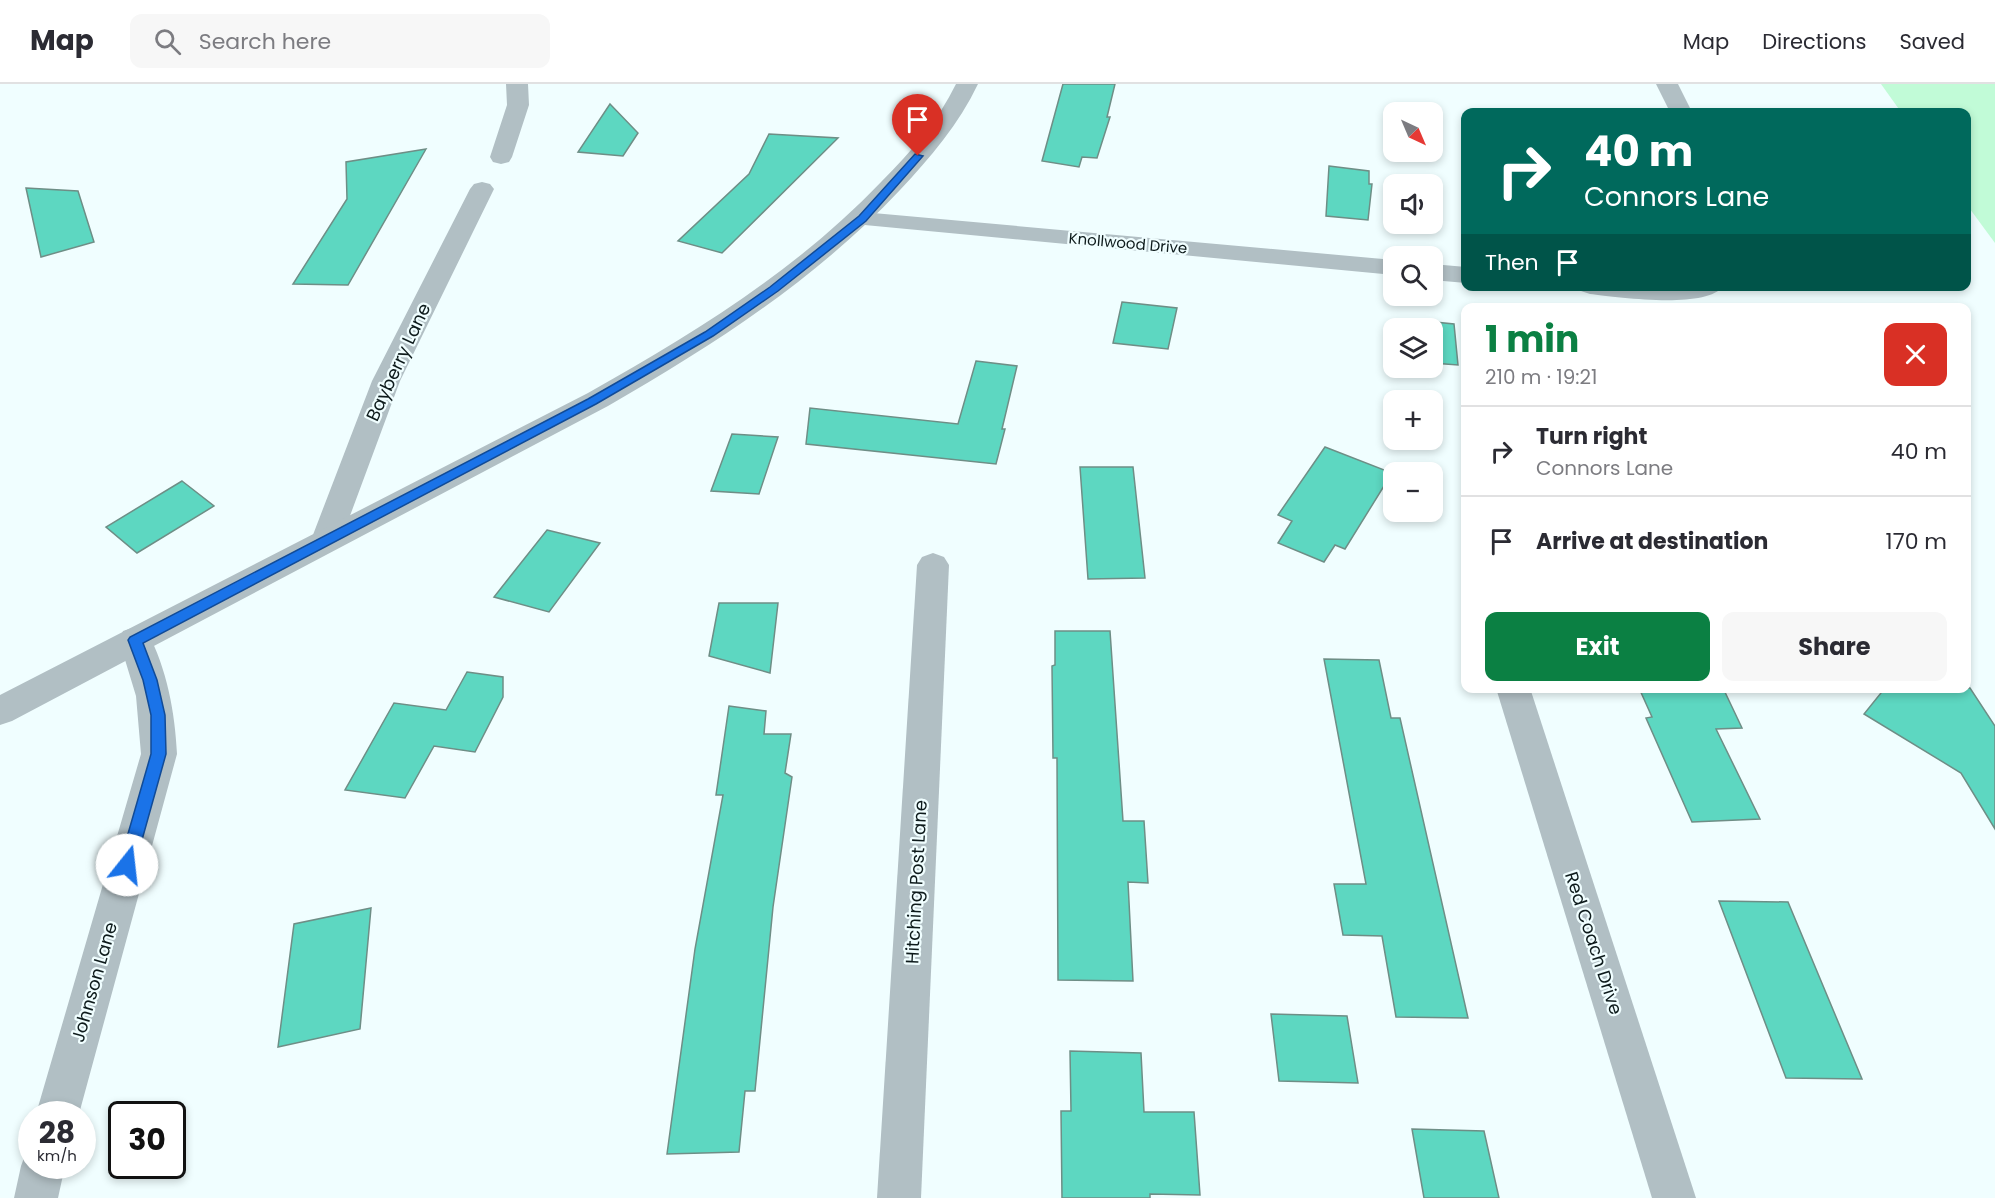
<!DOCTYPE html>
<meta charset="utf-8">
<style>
:root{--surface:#fff;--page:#f7f7f7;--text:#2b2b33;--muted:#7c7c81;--line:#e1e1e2;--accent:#0b8043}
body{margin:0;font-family:Poppins,sans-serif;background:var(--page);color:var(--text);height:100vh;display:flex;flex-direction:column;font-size:22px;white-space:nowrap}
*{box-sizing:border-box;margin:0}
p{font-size:20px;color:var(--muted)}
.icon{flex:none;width:33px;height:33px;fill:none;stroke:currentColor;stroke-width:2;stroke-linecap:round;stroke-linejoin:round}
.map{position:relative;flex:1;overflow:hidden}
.drawer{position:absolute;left:1461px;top:219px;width:510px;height:390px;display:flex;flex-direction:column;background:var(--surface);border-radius:12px;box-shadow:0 3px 9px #0003}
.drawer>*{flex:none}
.hud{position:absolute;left:1461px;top:24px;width:510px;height:183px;border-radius:12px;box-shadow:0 3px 9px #0003;background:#00695c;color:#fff;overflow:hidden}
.needle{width:39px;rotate:136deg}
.fabs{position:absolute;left:1383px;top:18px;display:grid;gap:12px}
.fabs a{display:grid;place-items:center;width:60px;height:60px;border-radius:12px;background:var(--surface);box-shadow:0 3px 9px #0003;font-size:30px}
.speed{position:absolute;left:18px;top:1017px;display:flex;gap:12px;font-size:30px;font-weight:700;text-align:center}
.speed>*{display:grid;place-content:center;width:78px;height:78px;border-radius:50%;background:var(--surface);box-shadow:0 3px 9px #0003;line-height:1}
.speed small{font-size:15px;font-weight:400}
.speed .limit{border:3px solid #111;border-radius:9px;background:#fff;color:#111}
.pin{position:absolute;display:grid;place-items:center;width:51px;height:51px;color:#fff;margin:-62px -26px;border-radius:50% 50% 50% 0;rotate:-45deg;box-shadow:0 0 6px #0007}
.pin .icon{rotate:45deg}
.me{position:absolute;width:66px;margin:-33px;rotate:16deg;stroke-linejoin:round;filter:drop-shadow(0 0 4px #0008)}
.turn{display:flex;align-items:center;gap:21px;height:126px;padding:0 24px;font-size:27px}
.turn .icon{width:78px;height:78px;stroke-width:2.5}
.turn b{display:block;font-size:42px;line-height:51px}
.then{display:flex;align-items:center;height:57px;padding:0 24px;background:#0003;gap:12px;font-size:22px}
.round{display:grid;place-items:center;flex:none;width:63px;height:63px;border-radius:12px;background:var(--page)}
.summary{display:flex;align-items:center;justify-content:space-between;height:102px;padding:0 24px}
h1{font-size:36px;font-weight:700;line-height:45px;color:var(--accent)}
.cta{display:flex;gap:12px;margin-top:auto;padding:12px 24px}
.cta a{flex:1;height:69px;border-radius:12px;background:var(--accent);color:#fff;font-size:24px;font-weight:700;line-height:69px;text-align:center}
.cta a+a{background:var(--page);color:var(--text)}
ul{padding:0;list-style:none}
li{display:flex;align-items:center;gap:18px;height:90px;padding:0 24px;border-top:2px solid var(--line)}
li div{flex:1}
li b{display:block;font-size:22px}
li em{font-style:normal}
header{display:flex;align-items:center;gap:36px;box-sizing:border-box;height:84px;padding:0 30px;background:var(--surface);border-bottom:2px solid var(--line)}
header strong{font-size:28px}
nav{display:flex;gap:33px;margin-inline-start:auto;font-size:21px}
.search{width:420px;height:54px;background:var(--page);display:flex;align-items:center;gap:15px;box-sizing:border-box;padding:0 21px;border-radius:12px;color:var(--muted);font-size:22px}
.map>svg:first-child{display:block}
.green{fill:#c1fbd7}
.building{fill:#5dd7c1;stroke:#6e8e86;stroke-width:1.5}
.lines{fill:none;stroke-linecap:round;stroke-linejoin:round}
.minor{fill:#b1bfc4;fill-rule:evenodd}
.tertiary{fill:#b1bfc4;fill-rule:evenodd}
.route{fill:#1a73e8;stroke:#114b97;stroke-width:1.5}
.labels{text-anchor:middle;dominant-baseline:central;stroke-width:4.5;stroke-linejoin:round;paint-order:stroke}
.far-street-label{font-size:15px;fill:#0d1a1b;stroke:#f0feff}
.street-label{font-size:18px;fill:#0d1a1b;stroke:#f0feff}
</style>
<header>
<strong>Map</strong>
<div class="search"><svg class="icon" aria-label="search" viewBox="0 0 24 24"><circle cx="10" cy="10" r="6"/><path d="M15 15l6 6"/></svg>Search here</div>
<nav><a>Map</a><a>Directions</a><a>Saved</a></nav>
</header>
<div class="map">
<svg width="1995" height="1114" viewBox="0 0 1995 1114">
<rect width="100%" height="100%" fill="#f0feff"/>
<path class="green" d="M1881,0H1995V159L1967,121L1966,28H1901Z"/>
<g class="building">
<path d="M1063,0H1115L1107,33H1110L1097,74L1082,73L1079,83L1042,77Z"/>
<path d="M610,20L638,49L623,72L578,68Z"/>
<path d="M769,50L838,54L722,169L678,157L749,90Z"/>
<path d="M426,65L348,201L293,200L347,115L346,78Z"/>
<path d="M1329,82L1369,87V100H1372L1368,136L1326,132Z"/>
<path d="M26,104L78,107L94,158L41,173Z"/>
<path d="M1122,218L1177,224L1168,265L1113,259Z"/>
<path d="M1415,236L1454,240L1458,281L1432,279V244H1415Z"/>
<path d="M976,277L1017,282L1002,345H1005L996,380L806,360L810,324L958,340Z"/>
<path d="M732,350L778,353L759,410L711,407Z"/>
<path d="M1325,363L1392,389L1345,465L1335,461L1324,478L1278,459L1292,437L1278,431Z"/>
<path d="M1080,383H1133L1145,494L1088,495Z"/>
<path d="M182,397L214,422L137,469L106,443Z"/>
<path d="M547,446L600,459L549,528L494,513Z"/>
<path d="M719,519H778L770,589L709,572Z"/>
<path d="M1055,547H1110L1123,737H1144L1148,799L1128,798L1133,897L1058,896L1057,674H1053L1052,582L1055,581Z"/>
<path d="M1324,575L1379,576L1391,634H1400L1468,934L1396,933L1382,852L1343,851L1334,800H1366Z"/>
<path d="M467,588L503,593V613L475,668L434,662L405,714L345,706L394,619L446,626Z"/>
<path d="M1639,604H1723L1742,644L1716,645L1760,735L1692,738L1646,634L1652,633Z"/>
<path d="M1885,604H1970L1995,642V745L1961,689L1864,630Z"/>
<path d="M729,622L766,627L764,650H791L785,689L792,693L773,823L755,1007H745L739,1068L667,1070L695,865L723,711H716Z"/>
<path d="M1719,817L1788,818L1862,995L1786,994Z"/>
<path d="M371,824L360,945L278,963L294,840Z"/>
<path d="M1271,930L1347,932L1358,999L1279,997Z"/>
<path d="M1070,967L1141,969L1144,1028H1194L1200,1111L1150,1110V1114H1062L1061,1027H1071Z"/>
<path d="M1412,1045L1484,1047L1499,1114H1424Z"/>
</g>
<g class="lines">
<g class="minor">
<path d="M506,0H528L529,21L512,73L509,78L501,80L493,78L490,73L507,21Z"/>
<path d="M1656,0H1678L1692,28H1670Z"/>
<path d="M482,98L490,100L494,105L400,297L341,456L337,464L326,467L315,464L311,456L372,297L470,105L474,100Z"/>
<path d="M862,128L1394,176V191L854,140L850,135L854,130Z"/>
<path d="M1432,180L1466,183V199L1432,196Z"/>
<path d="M1578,202H1723C1707,226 1616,213 1590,210L1581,207Z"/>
<path d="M933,469L944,473L949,481L921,1114H877L917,481L922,473Z"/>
<path d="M135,543L147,547C167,585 175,628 177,670L79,1030H36L141,670L136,612L119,556L123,547Z"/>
<path d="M1496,604H1530L1696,1114H1652Z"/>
<path d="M32,1065V1082H65L58,1114H14L21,1082L27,1066Z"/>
</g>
<path class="tertiary" d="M956,0H978C959,40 930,74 900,106C815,196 714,261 608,322L12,637L0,641V611L588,309C695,249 797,186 882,97C911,68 938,37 956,0Z"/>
</g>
<path class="route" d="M915,70L923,72L866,137L778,207L713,252L596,320L143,559L157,596L165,631L166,670L135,781L133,786L127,788L122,786L119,781L151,670V631L143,596L128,556L130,553L588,315L705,248L770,203L859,132Z"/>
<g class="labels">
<g class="far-street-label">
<text transform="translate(1128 159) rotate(5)">Knollwood Drive</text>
</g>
<g class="street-label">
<text transform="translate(398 278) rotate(-65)">Bayberry Lane</text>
<text transform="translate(916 798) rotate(-87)">Hitching Post Lane</text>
<text transform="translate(1594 859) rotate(72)">Red Coach Drive</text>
<text transform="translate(94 898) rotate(-74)">Johnson Lane</text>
</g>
</g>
</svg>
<div class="fabs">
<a><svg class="needle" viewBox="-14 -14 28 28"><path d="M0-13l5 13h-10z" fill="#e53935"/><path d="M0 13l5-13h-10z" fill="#7c7c81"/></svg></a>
<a><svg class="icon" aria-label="sound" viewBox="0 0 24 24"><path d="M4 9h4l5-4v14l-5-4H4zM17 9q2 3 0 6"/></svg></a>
<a><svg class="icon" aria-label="search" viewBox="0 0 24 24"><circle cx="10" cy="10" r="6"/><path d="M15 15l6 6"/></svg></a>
<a><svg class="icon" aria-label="layers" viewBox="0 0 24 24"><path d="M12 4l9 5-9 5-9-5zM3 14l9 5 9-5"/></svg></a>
<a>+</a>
<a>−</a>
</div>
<div class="speed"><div>28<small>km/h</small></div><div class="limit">30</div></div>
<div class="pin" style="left:918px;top:72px;background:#d93025"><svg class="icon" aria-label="arrive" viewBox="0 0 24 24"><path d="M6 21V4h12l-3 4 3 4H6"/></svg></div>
<svg class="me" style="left:127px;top:781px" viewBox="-20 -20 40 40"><circle r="19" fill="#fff"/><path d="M0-13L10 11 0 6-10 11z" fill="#1a73e8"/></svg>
<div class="hud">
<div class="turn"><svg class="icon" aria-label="right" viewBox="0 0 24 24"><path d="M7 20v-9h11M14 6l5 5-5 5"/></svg><div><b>40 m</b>Connors Lane</div></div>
<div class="then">Then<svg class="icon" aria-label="arrive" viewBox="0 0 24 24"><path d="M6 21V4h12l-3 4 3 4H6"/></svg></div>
</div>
<section class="drawer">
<div class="summary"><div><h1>1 min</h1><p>210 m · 19:21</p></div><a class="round" style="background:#d93025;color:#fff"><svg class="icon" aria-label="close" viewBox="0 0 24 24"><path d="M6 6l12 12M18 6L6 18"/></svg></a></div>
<ul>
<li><svg class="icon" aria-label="right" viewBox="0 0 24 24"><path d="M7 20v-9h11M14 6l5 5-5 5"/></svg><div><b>Turn right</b><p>Connors Lane</p></div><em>40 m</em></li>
<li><svg class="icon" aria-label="arrive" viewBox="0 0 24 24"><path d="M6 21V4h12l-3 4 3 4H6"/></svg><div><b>Arrive at destination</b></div><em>170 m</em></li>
</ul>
<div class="cta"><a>Exit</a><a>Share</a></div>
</section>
</div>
